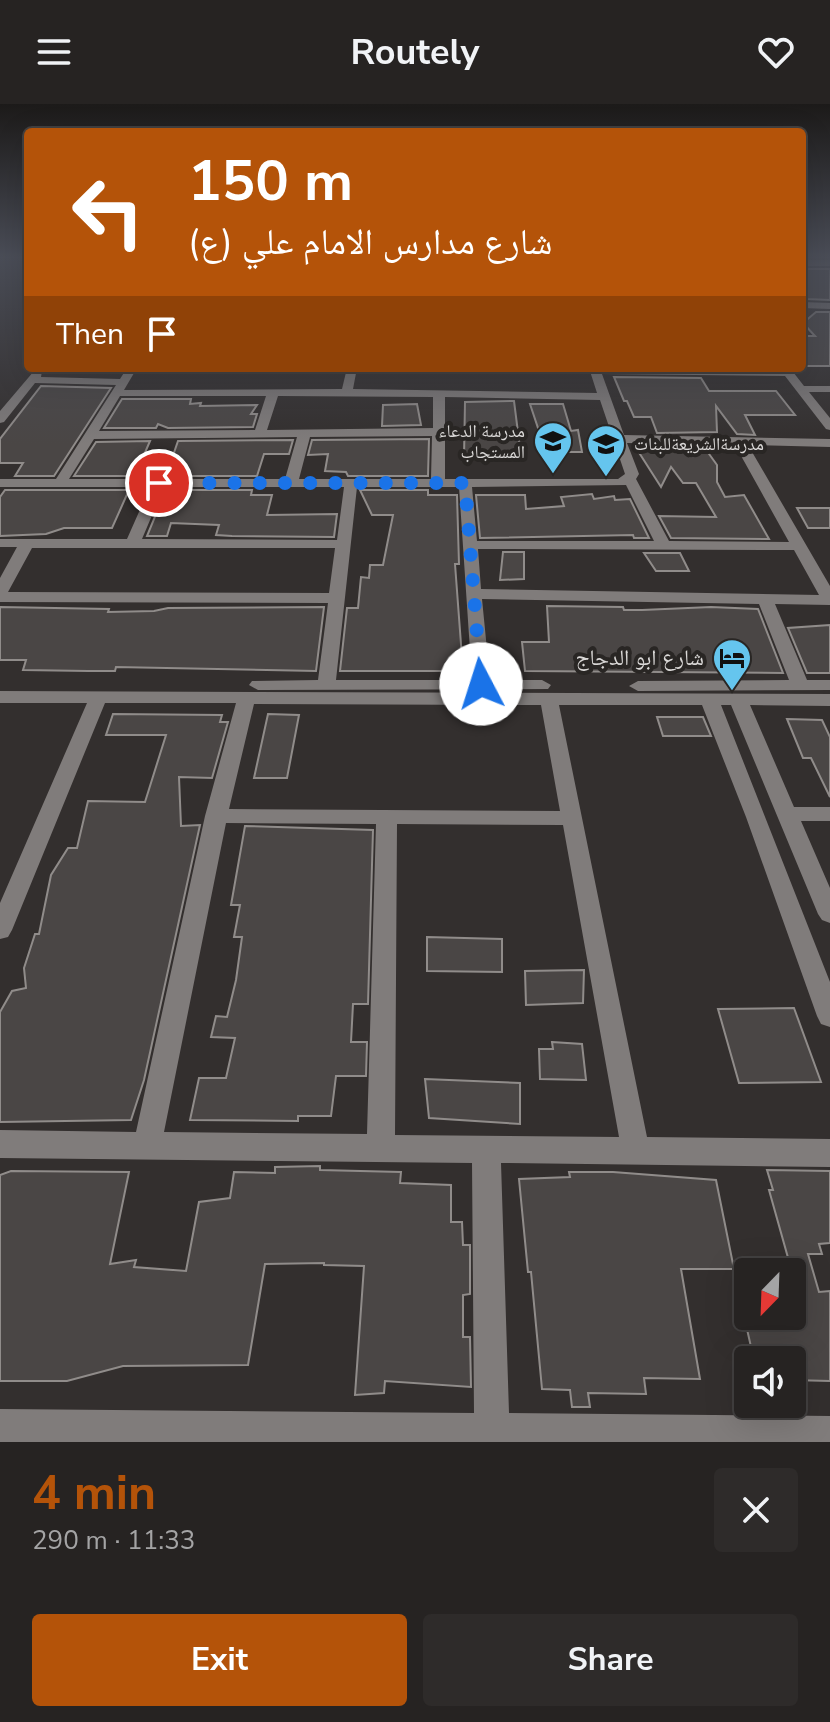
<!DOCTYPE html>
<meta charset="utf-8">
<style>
:root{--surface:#262322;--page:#2e2b2a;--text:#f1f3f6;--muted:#a4a4a5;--line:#424040;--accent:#b45309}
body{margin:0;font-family:"Nunito Sans","Noto Naskh Arabic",sans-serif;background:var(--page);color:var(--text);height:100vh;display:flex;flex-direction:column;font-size:30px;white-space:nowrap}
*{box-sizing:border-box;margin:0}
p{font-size:26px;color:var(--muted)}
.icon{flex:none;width:44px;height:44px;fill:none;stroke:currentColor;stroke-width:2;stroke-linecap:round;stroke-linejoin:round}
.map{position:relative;height:1338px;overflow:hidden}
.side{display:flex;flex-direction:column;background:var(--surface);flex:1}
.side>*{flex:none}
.hud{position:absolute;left:24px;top:24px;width:782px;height:244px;border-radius:8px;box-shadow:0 8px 32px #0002,0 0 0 2px var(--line);background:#b45309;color:#fff;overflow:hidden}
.needle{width:52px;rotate:203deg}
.tools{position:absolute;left:734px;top:1154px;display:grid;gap:16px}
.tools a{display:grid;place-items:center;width:72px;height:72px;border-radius:8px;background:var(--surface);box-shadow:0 8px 32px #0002,0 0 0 2px var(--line);font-size:40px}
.pin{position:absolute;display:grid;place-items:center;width:68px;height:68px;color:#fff;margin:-34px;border:4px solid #fff;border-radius:50%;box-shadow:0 2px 8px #0007}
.me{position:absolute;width:88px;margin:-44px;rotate:355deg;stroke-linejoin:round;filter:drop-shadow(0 0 6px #0008)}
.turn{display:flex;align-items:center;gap:28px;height:168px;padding:0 32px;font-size:36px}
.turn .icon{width:104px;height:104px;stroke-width:2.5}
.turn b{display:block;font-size:56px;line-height:68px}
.then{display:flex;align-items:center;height:76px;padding:0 32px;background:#0003;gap:16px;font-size:30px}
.round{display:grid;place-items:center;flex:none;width:84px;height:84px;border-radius:8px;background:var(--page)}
.summary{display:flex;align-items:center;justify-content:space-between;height:136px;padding:0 32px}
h1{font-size:48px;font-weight:700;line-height:60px;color:var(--accent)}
.primary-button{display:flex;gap:16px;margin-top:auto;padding:16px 32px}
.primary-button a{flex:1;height:92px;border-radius:8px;background:var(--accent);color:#fff;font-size:32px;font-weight:700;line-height:92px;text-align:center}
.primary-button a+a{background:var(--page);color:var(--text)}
header{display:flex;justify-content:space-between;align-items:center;height:104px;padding:0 32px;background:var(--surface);font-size:36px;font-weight:700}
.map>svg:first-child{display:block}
.building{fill:#4a4645;stroke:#908c8a;stroke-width:2}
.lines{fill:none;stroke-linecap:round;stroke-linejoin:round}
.minor{fill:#807c7b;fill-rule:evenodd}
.route{stroke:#1a73e8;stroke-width:14;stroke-dasharray:0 25.2}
.labels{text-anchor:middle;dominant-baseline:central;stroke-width:8;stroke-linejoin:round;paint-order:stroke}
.far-poi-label{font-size:18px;fill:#dad8d7;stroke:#292624;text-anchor:end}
.poi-label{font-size:22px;fill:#dad8d7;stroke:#292624;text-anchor:end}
</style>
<header><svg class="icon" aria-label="menu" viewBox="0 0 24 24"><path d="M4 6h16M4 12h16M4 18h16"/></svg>Routely<svg class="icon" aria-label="heart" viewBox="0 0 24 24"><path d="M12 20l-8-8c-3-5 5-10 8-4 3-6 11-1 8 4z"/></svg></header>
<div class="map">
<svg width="830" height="1338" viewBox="0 0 830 1338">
<rect width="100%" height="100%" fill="#332f2e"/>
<g class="building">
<path d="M802,165H830V196L806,195L802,190Z"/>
<path d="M816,208H830V262H802V232H815L803,219Z"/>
<path d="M614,273L701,274L709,287H776L795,311H745L755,331L737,330L716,302L717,328L657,329L651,313H634L627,297H624Z"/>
<path d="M41,282L111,284L54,372H15L23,359H0V335Z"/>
<path d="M122,295H191L190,300L201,299L200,302L257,301L251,310H257L253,323L168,324L158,320L156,324H104Z"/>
<path d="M514,297L521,352L464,354L465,298Z"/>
<path d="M417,300L421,321L382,322L383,301Z"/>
<path d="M530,300H563L571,327L578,326L582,348H546Z"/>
<path d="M429,335L428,372H348L346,368L325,367L328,350L308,351L312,336Z"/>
<path d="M293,336L289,350H264L257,372H166L178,337Z"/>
<path d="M150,337L135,372H74L96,338Z"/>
<path d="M662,343H704L717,361V378L725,393L744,391L769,435L671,434L659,412L716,413L696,379H683L671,363L661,383L638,347H663Z"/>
<path d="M5,386H129L112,424H64L46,430L0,432V393Z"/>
<path d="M166,386H252L251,391H272L267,411L337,410L334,433L232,432L216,431L219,421L171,419L167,432H147Z"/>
<path d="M360,386H428V391H457L459,460H455L463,567H340L347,504H358L361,473L369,474L370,461H383L393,411H372Z"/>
<path d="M592,390L594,395L614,392L615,396L630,395L649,434H634L633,431L480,434L476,391H525L526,405L564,402L561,393Z"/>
<path d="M797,404H830V424H808Z"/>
<path d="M503,448H524V475L500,476Z"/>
<path d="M644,449H680L689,467H656Z"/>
<path d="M547,502L623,503L624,506H642L711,503L758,505L783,569L525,567L522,538H549Z"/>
<path d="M0,503L109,505L108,508L154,507L168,504L324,503L316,567L116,563L115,567H88L23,566L26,556H0Z"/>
<path d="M830,521V569H807L788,524Z"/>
<path d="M113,610L222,611L220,618H228L212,674L179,673L181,722L200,721L144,976L131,1016L0,1018V908L12,887L26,884L24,864L35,830H39L51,771L68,744H77L88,697L145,698L166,631H106Z"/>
<path d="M268,610L299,611L287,674H254Z"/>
<path d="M657,613H703L711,632H663Z"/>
<path d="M787,615L822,616L830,633V693L811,654H803Z"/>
<path d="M245,722L373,726L368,900H353L351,938H367L366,972H336L331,1012H298V1017L190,1016L199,974H226L235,934L211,933L216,912L227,913L236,876L242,833H234L240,801H231Z"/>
<path d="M427,833L502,835V868L427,867Z"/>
<path d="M584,866L583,899L526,901L525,867Z"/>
<path d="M794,904L821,978L739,979L718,905Z"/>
<path d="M552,938L582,940L586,976L540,975L539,945H553Z"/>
<path d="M425,975L520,979V1020L429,1014Z"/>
<path d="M320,1062V1066L401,1068L400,1079L451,1081V1118H462L463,1141H470V1190L463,1191V1233H470L471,1283L385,1277L384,1289L355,1291L364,1162L324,1161V1159L265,1160L248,1261L123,1262L67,1277H0V1071L11,1067L129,1068L110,1160L136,1156L134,1163L186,1167L199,1098L230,1094L234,1068L275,1069V1063Z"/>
<path d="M767,1066L830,1067V1139L819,1140L822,1150H808L819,1188L830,1187V1277L792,1276V1256H754L744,1212H792V1168L769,1086H773Z"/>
<path d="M569,1068H613L716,1076L734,1165H681L700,1275L644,1274L646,1290L588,1289L590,1303H572L570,1286L542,1285L531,1168H528L519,1075L570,1073Z"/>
</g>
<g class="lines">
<g class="minor">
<rect x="802" y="156" width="28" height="6"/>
<path d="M802,198L830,199V205L802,204Z"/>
<path d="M127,264H137L124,286L342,285L347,264H357L353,285L597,289L589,264H790L804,282H830V288H809L830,314V326L826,325L785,272L602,270L624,331L830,335V343L748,341L830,482V501L775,500L807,576H830V586L638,587L629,582L638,577L789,576L759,500L482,495L490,576H542L551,581L548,585L258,586L249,581L252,577L318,576L328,499L0,498V474L17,443H0V435H127L150,383H0V375H56L116,281L35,279L4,318L0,319V307L34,267H42L41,273L120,275ZM120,292H266L255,326L99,327ZM278,292L433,293V324L267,326ZM445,293L600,296L625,370L618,375H445ZM432,332L431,375H299L310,333ZM297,333L285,375H69L94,335ZM627,339L735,341L789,438L669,437L636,375L639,370ZM626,381L654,437H477L472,383ZM164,383H344L337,436L142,435ZM357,383H459L472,576H336ZM32,444H335L329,489L8,488ZM478,445L794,446L819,491L481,485Z"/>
<path d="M0,587L830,590V602L750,601L794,703H830V717H801L830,784V819L822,816L818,810L731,601H721L830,878V923L821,920L817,912L746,713L702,601H559L647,1033L830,1035V1063L501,1059L509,1309L830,1312V1338H0V1305L474,1309L472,1059L0,1054V1026L136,1028L205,712L236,599H105L12,826L8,833L0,835V799L87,599H0ZM254,600L541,601L560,707L229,705ZM226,719L376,720L367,1030L164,1028ZM397,720L563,721L619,1033L395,1031Z"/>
</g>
</g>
<linearGradient id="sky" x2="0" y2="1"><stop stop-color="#1c1a19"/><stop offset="0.45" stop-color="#4a4d57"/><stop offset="1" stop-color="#4a4d57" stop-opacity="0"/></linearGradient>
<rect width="830" height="340" fill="url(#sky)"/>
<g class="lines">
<path class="route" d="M159,379H465L481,580"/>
</g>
<defs>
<symbol id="school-pin" viewBox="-11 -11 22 30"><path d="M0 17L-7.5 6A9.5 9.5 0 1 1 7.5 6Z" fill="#65c5ee" stroke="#292624"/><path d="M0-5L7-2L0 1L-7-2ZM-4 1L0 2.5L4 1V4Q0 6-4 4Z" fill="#111"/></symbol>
<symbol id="hotel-pin" viewBox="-11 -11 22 30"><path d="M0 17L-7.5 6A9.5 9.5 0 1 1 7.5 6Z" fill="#65c5ee" stroke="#292624"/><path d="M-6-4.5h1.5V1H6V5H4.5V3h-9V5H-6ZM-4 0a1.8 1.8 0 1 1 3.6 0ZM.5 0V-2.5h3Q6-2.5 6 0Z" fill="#111"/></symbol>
</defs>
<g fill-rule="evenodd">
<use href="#school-pin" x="531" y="315" width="44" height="60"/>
<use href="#school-pin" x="584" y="318" width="44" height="60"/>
<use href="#hotel-pin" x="710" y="532" width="44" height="60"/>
</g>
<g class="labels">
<g class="far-poi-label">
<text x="525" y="327">مدرسة الدعاء<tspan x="525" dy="21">المستجاب</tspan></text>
<text x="634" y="340" text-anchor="start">مدرسةالشريعةللبنات</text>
</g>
<g class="poi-label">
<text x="704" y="554">شارع ابو الدجاج</text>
</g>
</g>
</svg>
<div class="tools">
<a><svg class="needle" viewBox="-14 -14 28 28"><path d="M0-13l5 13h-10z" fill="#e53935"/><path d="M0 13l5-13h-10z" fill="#a4a4a5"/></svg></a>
<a><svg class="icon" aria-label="sound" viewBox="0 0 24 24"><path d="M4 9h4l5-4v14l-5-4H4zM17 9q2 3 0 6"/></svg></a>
</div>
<div class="pin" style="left:159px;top:379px;background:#d93025"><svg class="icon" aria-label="arrive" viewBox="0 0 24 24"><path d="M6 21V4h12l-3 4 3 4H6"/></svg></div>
<svg class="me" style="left:481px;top:580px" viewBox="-20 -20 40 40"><circle r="19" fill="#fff"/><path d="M0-13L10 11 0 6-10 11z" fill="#1a73e8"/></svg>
<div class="hud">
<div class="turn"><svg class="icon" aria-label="left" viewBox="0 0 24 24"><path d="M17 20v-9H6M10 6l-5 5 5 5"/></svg><div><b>150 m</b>شارع مدارس الامام علي (ع)</div></div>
<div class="then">Then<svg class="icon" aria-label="arrive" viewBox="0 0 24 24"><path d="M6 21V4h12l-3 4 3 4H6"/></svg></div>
</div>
</div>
<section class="side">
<div class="summary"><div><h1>4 min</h1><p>290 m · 11:33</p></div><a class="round"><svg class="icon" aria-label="close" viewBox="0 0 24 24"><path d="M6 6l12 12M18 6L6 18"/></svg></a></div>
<div class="primary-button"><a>Exit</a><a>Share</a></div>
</section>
